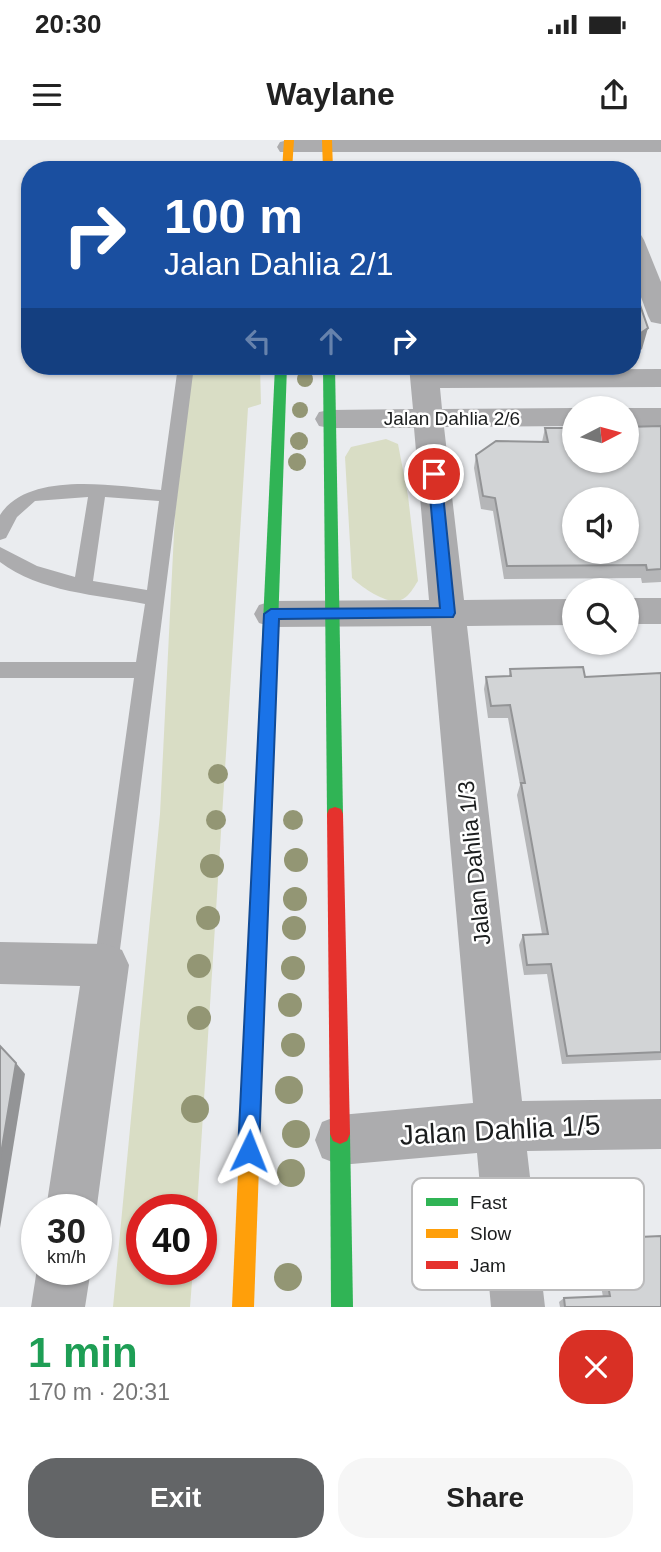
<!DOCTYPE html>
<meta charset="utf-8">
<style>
:root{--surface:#fff;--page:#f6f6f6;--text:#222;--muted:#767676;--accent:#636567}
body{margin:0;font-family:Arial,sans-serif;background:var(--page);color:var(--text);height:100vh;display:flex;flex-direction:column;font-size:26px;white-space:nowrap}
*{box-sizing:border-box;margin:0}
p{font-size:23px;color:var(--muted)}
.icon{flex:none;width:38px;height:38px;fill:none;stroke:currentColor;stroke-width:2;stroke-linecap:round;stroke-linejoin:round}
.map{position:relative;height:1167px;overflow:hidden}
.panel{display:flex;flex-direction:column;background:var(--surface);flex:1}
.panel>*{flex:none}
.banner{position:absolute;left:21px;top:21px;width:620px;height:214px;border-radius:28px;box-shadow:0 2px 5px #0004;background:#1a4fa0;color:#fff;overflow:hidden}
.needle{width:46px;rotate:84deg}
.tools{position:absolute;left:562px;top:256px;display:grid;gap:14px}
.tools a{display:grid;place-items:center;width:77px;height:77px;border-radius:50%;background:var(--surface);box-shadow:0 2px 5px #0004;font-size:35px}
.speed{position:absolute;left:21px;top:1054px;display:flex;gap:14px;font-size:35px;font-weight:700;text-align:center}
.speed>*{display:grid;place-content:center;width:91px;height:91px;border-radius:50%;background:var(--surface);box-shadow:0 2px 5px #0004;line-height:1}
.speed small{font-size:18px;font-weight:400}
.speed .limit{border:10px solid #d22;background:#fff;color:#111}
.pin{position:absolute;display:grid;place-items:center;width:60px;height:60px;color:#fff;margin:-30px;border:4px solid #fff;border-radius:50%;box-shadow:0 2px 7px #0007}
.me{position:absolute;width:77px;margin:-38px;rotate:2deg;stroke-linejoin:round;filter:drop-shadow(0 0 5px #0008)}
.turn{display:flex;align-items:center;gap:24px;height:147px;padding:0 28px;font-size:32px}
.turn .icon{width:91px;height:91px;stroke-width:2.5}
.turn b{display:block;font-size:49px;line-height:60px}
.lanes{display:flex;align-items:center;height:66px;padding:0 28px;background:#0003;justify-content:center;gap:35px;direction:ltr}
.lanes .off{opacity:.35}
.round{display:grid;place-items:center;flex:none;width:74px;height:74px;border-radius:28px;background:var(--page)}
.summary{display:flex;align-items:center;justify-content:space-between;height:119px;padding:0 28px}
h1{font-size:42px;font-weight:700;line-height:52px;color:#1e9e55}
.primary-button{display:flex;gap:14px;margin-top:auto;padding:14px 28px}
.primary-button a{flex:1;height:80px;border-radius:28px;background:var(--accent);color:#fff;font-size:28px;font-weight:700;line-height:80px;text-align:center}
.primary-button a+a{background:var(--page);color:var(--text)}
.status{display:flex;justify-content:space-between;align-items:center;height:49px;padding:0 35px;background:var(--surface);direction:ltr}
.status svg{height:19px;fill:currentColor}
header{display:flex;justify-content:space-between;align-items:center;height:91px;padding:0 28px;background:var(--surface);font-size:32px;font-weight:700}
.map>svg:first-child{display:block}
.green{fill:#d9ddc5}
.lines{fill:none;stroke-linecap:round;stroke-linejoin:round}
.lane{fill:#acacae;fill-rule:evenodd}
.street{fill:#acacae;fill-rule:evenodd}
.fast{fill:#30b455;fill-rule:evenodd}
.slow{fill:#ff9f0a;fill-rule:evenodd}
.jam{fill:#e5322d;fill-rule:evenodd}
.tree{fill:#939674}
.wall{fill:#b5b6b8}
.shaded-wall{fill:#939496}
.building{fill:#d2d4d6;stroke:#939496;stroke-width:2;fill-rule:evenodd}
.route{fill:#1a73e8;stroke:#114b97;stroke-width:2}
.labels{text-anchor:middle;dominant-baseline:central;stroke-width:5;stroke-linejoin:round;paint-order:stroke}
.far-street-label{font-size:19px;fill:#1b1d1e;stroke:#fff}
.street-label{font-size:23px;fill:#1b1d1e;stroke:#fff}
.near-street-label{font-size:28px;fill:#1b1d1e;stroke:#fff}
.key{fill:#fff;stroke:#bbbbbc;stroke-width:2}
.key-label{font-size:19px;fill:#1b1d1e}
</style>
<div class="status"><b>20:30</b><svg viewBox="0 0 49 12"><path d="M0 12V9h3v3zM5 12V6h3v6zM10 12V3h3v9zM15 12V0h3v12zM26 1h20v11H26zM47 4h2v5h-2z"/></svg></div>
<header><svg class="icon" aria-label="menu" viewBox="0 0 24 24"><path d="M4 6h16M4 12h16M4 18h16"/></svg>Waylane<svg class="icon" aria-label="share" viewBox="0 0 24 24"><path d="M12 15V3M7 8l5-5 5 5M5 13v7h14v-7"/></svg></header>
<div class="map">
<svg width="661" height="1167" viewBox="0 0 661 1167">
<rect width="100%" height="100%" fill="#eaecef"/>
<g class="green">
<path d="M192,226H260L261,264L248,268L197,1069H142V1129H193L190,1167H113L160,674L175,373Z"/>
<path d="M386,299L398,304L408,356L418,441C414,447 409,456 403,459C388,467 362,447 352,438L345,317L351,307Z"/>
</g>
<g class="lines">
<path class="lane" d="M178,226H194L118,825L115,833L106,837L97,833L94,825L134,538H0V522H136L145,464C98,455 39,452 0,422V407L37,426L75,437L88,357L35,361L17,377L6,398L0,400V375C29,330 115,346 161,350ZM105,357L159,361L147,450L93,441Z"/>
<g class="street">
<path d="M288,0H661V12H280L277,7L280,2Z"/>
<path d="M632,93L641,95L644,100L661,142V184L651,182L648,176L632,133Z"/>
<path d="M409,226H437L438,230L661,229V247L440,248L442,269L574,268V286L444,287L464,460L574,459V485L467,486L522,961L661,959V1009L527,1011L545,1167H491L477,1013L340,1025L322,1018L315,1000L322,982L340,975L473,963L431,486L272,487L259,483L254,474L259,465L272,461L429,460L414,288H330L319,286L315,279L319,272L330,270L413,269Z"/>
<rect x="626" y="268" width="35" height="18"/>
<rect x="626" y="458" width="35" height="26"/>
<path d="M0,802L106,804L122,810L129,825L96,1073V1069H46L80,846L0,844Z"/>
<path d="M37,1129H91L85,1167H31Z"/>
</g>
<g class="fast">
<path d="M275,226H287L270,718L267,723L261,726L255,723L252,718Z"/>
<path d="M323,226H335L343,674L341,679L335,681L329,679L327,674Z"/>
<path d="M340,984L347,987L350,994L353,1167H331L330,994L333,987Z"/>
</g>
<g class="slow">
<path d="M284,0H294L292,30H282Z"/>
<path d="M322,0H332L333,30H323Z"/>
<path d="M261,710L267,713L270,718L254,1167H232L252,718L255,713Z"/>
</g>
<path class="jam" d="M335,667L341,669L343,674L350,994L347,1001L340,1004L333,1001L330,994L327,674L329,669Z"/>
</g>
<g class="tree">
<circle cx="305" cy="239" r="8"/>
<circle cx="300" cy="270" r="8"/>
<circle cx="299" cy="301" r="9"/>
<circle cx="297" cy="322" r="9"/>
<circle cx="218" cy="634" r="10"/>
<circle cx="216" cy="680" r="10"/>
<circle cx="293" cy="680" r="10"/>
<circle cx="296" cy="720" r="12"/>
<circle cx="212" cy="726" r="12"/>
<circle cx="295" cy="759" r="12"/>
<circle cx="208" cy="778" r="12"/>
<circle cx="294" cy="788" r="12"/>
<circle cx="199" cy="826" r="12"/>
<circle cx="293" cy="828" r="12"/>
<circle cx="290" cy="865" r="12"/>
<circle cx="199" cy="878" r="12"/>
<circle cx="293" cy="905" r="12"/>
<circle cx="289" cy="950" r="14"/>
<circle cx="195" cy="969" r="14"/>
<circle cx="296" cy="994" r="14"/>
<circle cx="291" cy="1033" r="14"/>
<circle cx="288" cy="1137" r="14"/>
</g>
<g class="wall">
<path d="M471,226H594L474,227Z"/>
<path d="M661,286V442L642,443L641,438L504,439L493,371L481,369L474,328L476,315L542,302L545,288Z"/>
<path d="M510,529L585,537L661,533V920L562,924L547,834L524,835L519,805L523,795L542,794L517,655L520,645L508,578H488L484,549L486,537L509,536Z"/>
<path d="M617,1098L661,1167H560L559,1162L564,1158L603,1157L596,1117Z"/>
</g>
<g class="shaded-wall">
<path d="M648,188L642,209L632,217V199Z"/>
<path d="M16,923L25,934L0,1088V1020Z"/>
</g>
<g class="building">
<path d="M504,25L563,26L576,30H437L443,26Z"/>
<path d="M632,142L648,188L632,199Z"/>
<path d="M661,286V429L647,430L646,425L507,426L495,358L483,356L476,315L496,301L548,302L545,288H574V320H626V287ZM574,359H626V411H574Z"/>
<path d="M583,527L585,537L661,533V912L567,916L551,824L527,825L523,795L548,794L521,643H525L510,565L491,566L486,537L511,536L510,529Z"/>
<path d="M0,906L16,923L0,1020Z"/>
<path d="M661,1096V1167H565L564,1158L610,1156L602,1112L617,1098Z"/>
</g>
<path class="route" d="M434,330L441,334L455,473L453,477L279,479L259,1011L256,1019L249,1022L241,1019L238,1011L264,474L271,469L440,468L428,334Z"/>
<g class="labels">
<g class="far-street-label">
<text x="452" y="278">Jalan Dahlia 2/6</text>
</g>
<g class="street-label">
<text transform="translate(474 723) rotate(-96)">Jalan Dahlia 1/3</text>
</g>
<g class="near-street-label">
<text transform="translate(500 990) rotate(-3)">Jalan Dahlia 1/5</text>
</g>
</g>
<rect x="412" y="1038" width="232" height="112" rx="10" class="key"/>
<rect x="426" y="1058" width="32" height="8" fill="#30b455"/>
<rect x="426" y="1089" width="32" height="9" fill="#ff9f0a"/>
<rect x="426" y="1121" width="32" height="8" fill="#e5322d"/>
<g class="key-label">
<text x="470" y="1069">Fast</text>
<text x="470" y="1100">Slow</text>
<text x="470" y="1132">Jam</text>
</g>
</svg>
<div class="tools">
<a><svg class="needle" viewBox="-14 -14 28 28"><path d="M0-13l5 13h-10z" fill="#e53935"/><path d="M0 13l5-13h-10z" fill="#767676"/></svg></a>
<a><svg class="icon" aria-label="sound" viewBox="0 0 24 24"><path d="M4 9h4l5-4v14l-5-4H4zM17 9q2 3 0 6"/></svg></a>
<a><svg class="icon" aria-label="search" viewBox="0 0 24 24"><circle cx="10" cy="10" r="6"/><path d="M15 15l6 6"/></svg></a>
</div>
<div class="speed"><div>30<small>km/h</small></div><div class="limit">40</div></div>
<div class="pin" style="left:434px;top:334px;background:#d93025"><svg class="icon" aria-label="arrive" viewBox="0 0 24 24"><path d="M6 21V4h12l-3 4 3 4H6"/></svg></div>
<svg class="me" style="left:249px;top:1011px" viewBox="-20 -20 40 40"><path d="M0-17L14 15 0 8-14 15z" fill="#1a73e8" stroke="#fff" stroke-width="4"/></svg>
<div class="banner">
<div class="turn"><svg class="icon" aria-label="right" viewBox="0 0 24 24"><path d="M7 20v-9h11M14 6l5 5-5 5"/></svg><div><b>100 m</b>Jalan Dahlia 2/1</div></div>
<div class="lanes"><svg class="icon off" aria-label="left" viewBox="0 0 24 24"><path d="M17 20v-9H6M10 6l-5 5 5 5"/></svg><svg class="icon off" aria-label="ahead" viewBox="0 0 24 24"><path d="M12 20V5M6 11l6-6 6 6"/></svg><svg class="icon" aria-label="right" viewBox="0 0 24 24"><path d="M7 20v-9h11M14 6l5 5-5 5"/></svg></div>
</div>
</div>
<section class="panel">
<div class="summary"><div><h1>1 min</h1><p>170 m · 20:31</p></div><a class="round" style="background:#d93025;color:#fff"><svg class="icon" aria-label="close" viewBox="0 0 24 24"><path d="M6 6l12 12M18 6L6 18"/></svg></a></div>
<div class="primary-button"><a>Exit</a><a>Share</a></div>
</section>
